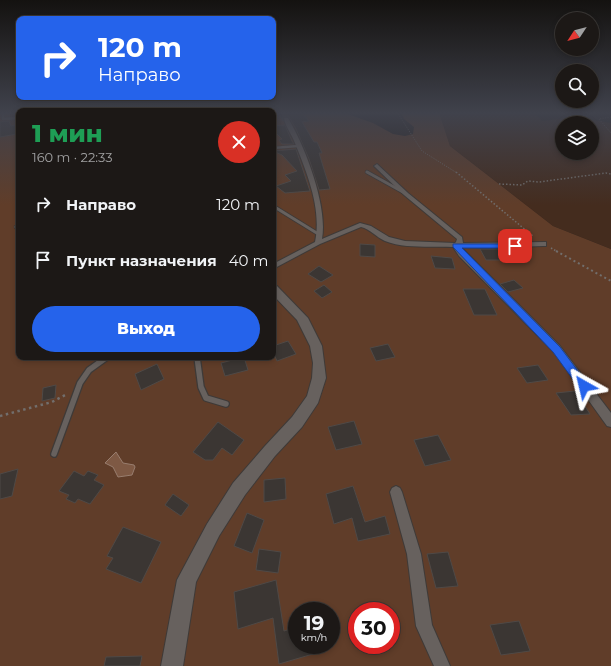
<!DOCTYPE html>
<html lang="ru">
<meta charset="utf-8">
<style>
:root{--surface:#1c1816;--page:#292523;--text:#f1f3f6;--muted:#a0a0a1;--line:#3a3735;--accent:#2563eb}
body{margin:0;font-family:Montserrat,sans-serif;background:var(--page);color:var(--text);height:100vh;display:flex;flex-direction:column;font-size:15px;white-space:nowrap}
*{box-sizing:border-box;margin:0}
p{font-size:13px;color:var(--muted)}
.icon{flex:none;width:22px;height:22px;fill:none;stroke:currentColor;stroke-width:2;stroke-linecap:round;stroke-linejoin:round}
.map{position:relative;flex:1;overflow:hidden}
.panel{position:absolute;left:16px;top:108px;width:260px;height:252px;display:flex;flex-direction:column;background:var(--surface);border-radius:8px;box-shadow:0 2px 6px #0003,0 0 0 1px var(--line)}
.panel>*{flex:none}
.hud{position:absolute;left:16px;top:16px;width:260px;height:84px;border-radius:8px;box-shadow:0 2px 6px #0003,0 0 0 1px var(--line);background:#2563eb;color:#fff;overflow:hidden}
.needle{width:26px;rotate:234deg}
.controls{position:absolute;left:555px;top:12px;display:grid;gap:8px}
.controls a{display:grid;place-items:center;width:44px;height:44px;border-radius:50%;background:var(--surface);box-shadow:0 2px 6px #0003,0 0 0 1px var(--line);font-size:20px}
.speed{position:absolute;left:288px;top:602px;display:flex;gap:8px;font-size:20px;font-weight:700;text-align:center}
.speed>*{display:grid;place-content:center;width:52px;height:52px;border-radius:50%;background:var(--surface);box-shadow:0 2px 6px #0003,0 0 0 1px var(--line);line-height:1}
.speed small{font-size:10px;font-weight:400}
.speed .limit{border:6px solid #d22;background:#fff;color:#111}
.pin{position:absolute;display:grid;place-items:center;width:34px;height:34px;color:#fff;margin:-17px;border-radius:8px;box-shadow:0 2px 6px #0006}
.me{position:absolute;width:44px;margin:-22px;rotate:323deg;stroke-linejoin:round;filter:drop-shadow(0 0 3px #0008)}
.turn{display:flex;align-items:center;gap:14px;height:84px;padding:0 16px;font-size:18px}
.turn .icon{width:52px;height:52px;stroke-width:2.5}
.turn b{display:block;font-size:28px;line-height:34px}
.round{display:grid;place-items:center;flex:none;width:42px;height:42px;border-radius:21px;background:var(--page)}
.summary{display:flex;align-items:center;justify-content:space-between;height:68px;padding:0 16px}
h1{font-size:24px;font-weight:800;line-height:30px;color:#1e9e55}
.button{display:flex;gap:8px;margin-top:auto;padding:8px 16px}
.button a{flex:1;height:46px;border-radius:24px;background:var(--accent);color:#fff;font-size:16px;font-weight:800;line-height:46px;text-align:center}
ul{padding:0;list-style:none}
li{display:flex;align-items:center;gap:12px;height:56px;padding:0 16px}
li div{flex:1}
li b{display:block;font-size:15px}
li em{font-style:normal}
.map>svg:first-child{display:block}
.green{fill:#442c1e;fill-rule:evenodd}
.forest{fill:#603d29;fill-rule:evenodd}
.water{fill:#7e5944;stroke:#987d6e}
.building{fill:#3b3633;stroke:#4f4946}
.lines{fill:none;stroke-linecap:round;stroke-linejoin:round}
.service-far2-casing{stroke:#3e3a38;stroke-width:3.5}
.service-far1-casing{stroke:#3e3a38;stroke-width:4.5}
.service-casing{stroke:#3e3a38;stroke-width:8}
.minor-casing{stroke:#3e3a38;stroke-width:2}
.tertiary-casing{stroke:#3e3a38;stroke-width:2}
.path-far3{stroke:#726e6c;stroke-width:1;stroke-dasharray:1 1.5;stroke-linecap:butt}
.path-far2{stroke:#726e6c;stroke-width:1.5;stroke-dasharray:1.5 2;stroke-linecap:butt}
.path-far1{stroke:#726e6c;stroke-width:2;stroke-dasharray:2 3;stroke-linecap:butt}
.path{stroke:#726e6c;stroke-width:2.5;stroke-dasharray:2.5 3.5;stroke-linecap:butt}
.service-far2{stroke:#67615e;stroke-width:2.5}
.service-far1{stroke:#67615e;stroke-width:3}
.service{stroke:#67615e;stroke-width:5.5}
.minor{fill:#67615e;fill-rule:evenodd}
.tertiary{fill:#67615e;fill-rule:evenodd}
.route{fill:#2563eb;stroke:#184099}
</style>
<div class="map">
<svg width="611" height="666" viewBox="0 0 611 666">
<rect width="100%" height="100%" fill="#25201e"/>
<path class="green" d="M439,112H534L542,121L575,117L611,123V249L553,226L450,146ZM562,123H592V153H562Z"/>
<path class="forest" d="M0,112H19V357H273V112H342L373,123L393,134L405,136L413,134L414,127L404,119L401,112H439L450,146L553,226L611,249V666H0ZM297,611H331V645H297ZM357,611H391V645H357Z"/>
<path class="water" d="M116,452L123,463L134,465L135,467L132,475L118,477L113,467L105,463Z"/>
<g class="building">
<path d="M278,112H301L309,121L302,122L314,142H317L322,153H319L330,189L319,190L309,159L296,129L289,117H283V121Z"/>
<path d="M9,121L11,126L15,125L17,134L0,137V122Z"/>
<path d="M285,125L292,141L294,144H282L279,140L282,139L273,130V126Z"/>
<path d="M296,149L310,191L285,193L276,186L291,181L285,175L297,171L282,155L273,151Z"/>
<path d="M360,244L375,245V257L360,256Z"/>
<path d="M480,249H498L505,260H486Z"/>
<path d="M431,256L452,258L455,269L435,268Z"/>
<path d="M319,266L333,275L321,282L308,274Z"/>
<path d="M514,280L523,288L508,292L500,284Z"/>
<path d="M324,285L332,292L322,298L314,291Z"/>
<path d="M463,289H485L497,315H474Z"/>
<path d="M288,341L296,354L277,361L273,352V346Z"/>
<path d="M388,344L395,357L376,361L370,348Z"/>
<path d="M244,357L248,370L225,376L221,363Z"/>
<path d="M157,364L164,379L141,390L135,374Z"/>
<path d="M538,365L548,380L527,383L517,368Z"/>
<path d="M56,385L55,398L42,401L43,388Z"/>
<path d="M575,391L590,414L571,415L556,393Z"/>
<path d="M354,421L362,444L336,450L328,427Z"/>
<path d="M218,422L244,440L232,455L222,448L213,460H205L193,452Z"/>
<path d="M438,435L451,460L425,466L414,440Z"/>
<path d="M18,469L12,496L0,499V474Z"/>
<path d="M74,471L84,476L88,471L98,475L94,480L104,485L90,504L78,499L75,503L66,499L69,495L59,491Z"/>
<path d="M285,478L286,499L264,502V480Z"/>
<path d="M353,486L365,522L385,516L390,534L358,541L352,518L334,524L326,494Z"/>
<path d="M173,494L189,505L181,516L165,505Z"/>
<path d="M247,513L264,520L252,553L234,546Z"/>
<path d="M123,527L161,542L141,583L106,569L113,558L107,556Z"/>
<path d="M259,549L281,552L278,573L256,570Z"/>
<path d="M448,552L458,586L436,588L427,554Z"/>
<path d="M276,580L284,631L297,627V645H312L313,654L279,664L273,618L238,629L234,592Z"/>
<path d="M519,621L530,651L501,655L490,625Z"/>
<path d="M142,656L140,666H104L106,657Z"/>
</g>
<g class="lines">
<defs>
<g id="service-far2">
<path d="M3,112V119L19,118"/>
<path d="M273,148L298,146"/>
<path d="M367,172L369,173"/>
</g>
<g id="service-far1">
<path d="M367,172L403,192"/>
<path d="M273,206L320,235"/>
<path d="M16,227L19,226"/>
</g>
<g id="service">
<path d="M197,357L201,387L206,398L226,404"/>
<path d="M54,454L80,383L89,370L107,357"/>
</g>
<g id="minor">
<path d="M284,118H288C305,146 328,206 322,239L360,223L371,226L389,237L405,241L455,243L456,242L457,239L404,195L375,167L374,166L377,164L408,193L462,237L463,243L546,242V246H543L487,248L461,247L560,346L611,413V427L607,426L554,352L459,256L453,247C432,246 405,249 385,241C376,237 370,229 361,227L320,244L273,269V264L315,242C322,209 307,173 295,143C292,135 285,126 284,118Z"/>
<path d="M396,486L400,488L402,492L421,554L432,625L450,666H434L416,626L407,554L390,492L392,488Z"/>
</g>
<path id="tertiary" d="M273,285L277,286L308,318L322,346L326,378L318,403L302,427L275,456L245,495L219,536L196,582L183,666H161L177,580L207,524L233,483L265,446L292,417L307,396L312,378L313,363L310,346L297,320L273,295Z"/>
</defs>
<use href="#service-far2" class="service-far2-casing"/>
<use href="#service-far1" class="service-far1-casing"/>
<use href="#service" class="service-casing"/>
<use href="#minor" class="minor-casing"/>
<use href="#tertiary" class="tertiary-casing"/>
<g class="path-far3">
<path d="M397,112L422,151L457,173"/>
<path d="M611,117L599,119L611,133"/>
</g>
<g class="path-far2">
<path d="M456,172L534,237"/>
<path d="M499,184L522,185L528,181L539,182L606,173L611,174"/>
<path d="M551,248L558,252"/>
</g>
<path class="path-far1" d="M556,251L611,281"/>
<path class="path" d="M0,416L52,402L67,394"/>
<use href="#service-far2" class="service-far2"/>
<use href="#service-far1" class="service-far1"/>
<use href="#service" class="service"/>
<use href="#minor" class="minor"/>
<use href="#tertiary" class="tertiary"/>
</g>
<linearGradient id="sky" x2="0" y2="1"><stop stop-color="#141210"/><stop offset="0.55" stop-color="#40424c"/><stop offset="1" stop-color="#40424c" stop-opacity="0"/></linearGradient>
<rect width="611" height="205" fill="url(#sky)"/>
<path class="route" d="M453,244H518V247L515,248H462L560,347L587,383L589,386L587,389H580L553,352L453,247Z"/>
</svg>
<div class="controls">
<a><svg class="needle" viewBox="-14 -14 28 28"><path d="M0-13l5 13h-10z" fill="#e53935"/><path d="M0 13l5-13h-10z" fill="#a0a0a1"/></svg></a>
<a><svg class="icon" aria-label="search" viewBox="0 0 24 24"><circle cx="10" cy="10" r="6"/><path d="M15 15l6 6"/></svg></a>
<a><svg class="icon" aria-label="layers" viewBox="0 0 24 24"><path d="M12 4l9 5-9 5-9-5zM3 14l9 5 9-5"/></svg></a>
</div>
<div class="speed"><div>19<small>km/h</small></div><div class="limit">30</div></div>
<div class="pin" style="left:515px;top:246px;background:#d93025"><svg class="icon" aria-label="arrive" viewBox="0 0 24 24"><path d="M6 21V4h12l-3 4 3 4H6"/></svg></div>
<svg class="me" style="left:584px;top:386px" viewBox="-20 -20 40 40"><path d="M0-17L14 15 0 8-14 15z" fill="#2563eb" stroke="#fff" stroke-width="4"/></svg>
<div class="hud">
<div class="turn"><svg class="icon" aria-label="right" viewBox="0 0 24 24"><path d="M7 20v-9h11M14 6l5 5-5 5"/></svg><div><b>120 m</b>Направо</div></div>
</div>
<section class="panel">
<div class="summary"><div><h1>1 мин</h1><p>160 m · 22:33</p></div><a class="round" style="background:#d93025;color:#fff"><svg class="icon" aria-label="close" viewBox="0 0 24 24"><path d="M6 6l12 12M18 6L6 18"/></svg></a></div>
<ul>
<li><svg class="icon" aria-label="right" viewBox="0 0 24 24"><path d="M7 20v-9h11M14 6l5 5-5 5"/></svg><div><b>Направо</b></div><em>120 m</em></li>
<li><svg class="icon" aria-label="arrive" viewBox="0 0 24 24"><path d="M6 21V4h12l-3 4 3 4H6"/></svg><div><b>Пункт назначения</b></div><em>40 m</em></li>
</ul>
<div class="button"><a>Выход</a></div>
</section>
</div>
